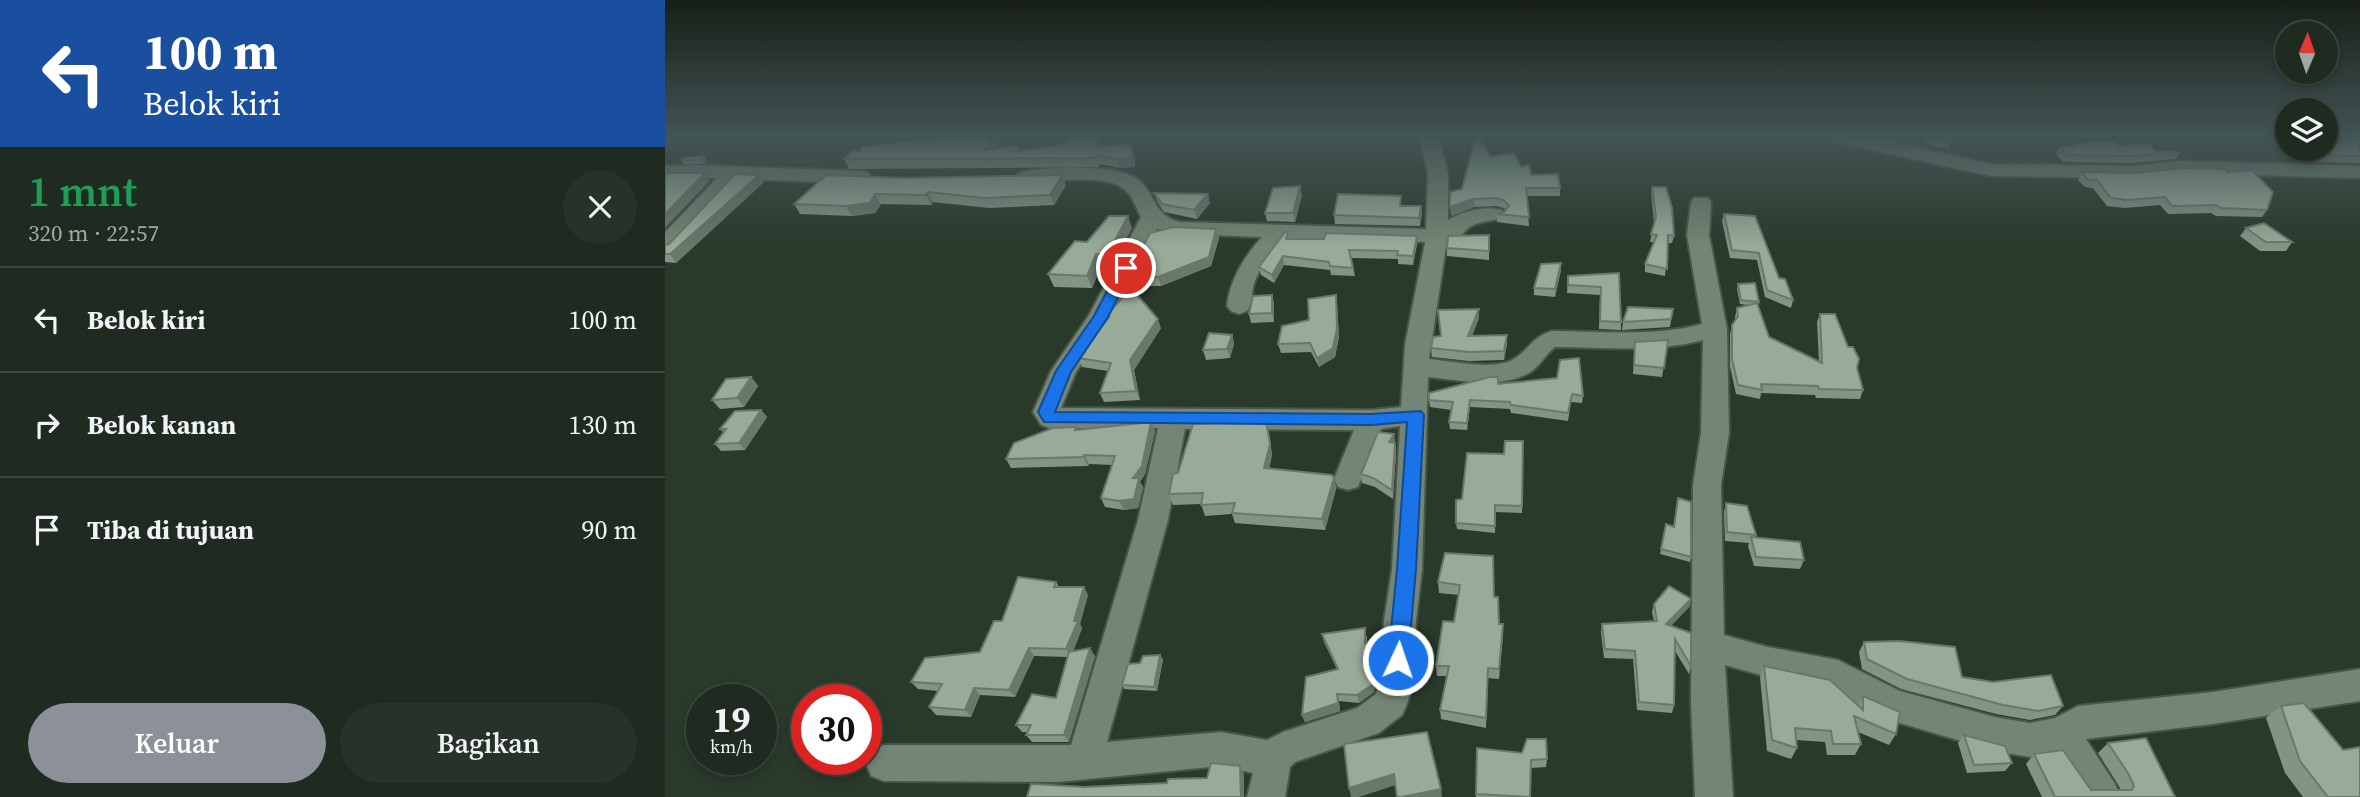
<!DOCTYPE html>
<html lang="id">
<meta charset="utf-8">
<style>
:root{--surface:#1f2b20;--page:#273329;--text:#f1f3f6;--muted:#a1a7a5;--line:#3c473e;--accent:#8c9099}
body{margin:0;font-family:"Source Serif 4",serif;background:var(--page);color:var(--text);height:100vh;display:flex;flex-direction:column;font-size:26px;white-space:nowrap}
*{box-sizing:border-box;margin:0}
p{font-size:23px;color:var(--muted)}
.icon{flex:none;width:38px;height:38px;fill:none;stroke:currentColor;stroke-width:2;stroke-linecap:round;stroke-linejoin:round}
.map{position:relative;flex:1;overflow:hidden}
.sheet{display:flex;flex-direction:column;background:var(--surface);width:665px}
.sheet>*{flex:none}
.banner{background:#1a4fa0;color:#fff;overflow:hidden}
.needle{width:46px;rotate:2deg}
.tools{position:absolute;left:1610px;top:21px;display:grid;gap:14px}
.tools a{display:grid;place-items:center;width:63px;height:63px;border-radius:50%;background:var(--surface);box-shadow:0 4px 10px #0003,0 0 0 2px var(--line);font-size:35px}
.speed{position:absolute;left:21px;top:684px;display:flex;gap:14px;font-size:35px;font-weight:700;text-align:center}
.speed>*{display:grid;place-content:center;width:91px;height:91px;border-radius:50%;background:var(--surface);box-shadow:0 4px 10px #0003,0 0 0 2px var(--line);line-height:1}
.speed small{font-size:18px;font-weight:400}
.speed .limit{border:10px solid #d22;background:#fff;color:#111}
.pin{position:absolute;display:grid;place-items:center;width:60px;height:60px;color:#fff;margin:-30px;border:4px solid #fff;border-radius:50%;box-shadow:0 2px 7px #0007}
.me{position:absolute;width:77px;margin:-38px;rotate:3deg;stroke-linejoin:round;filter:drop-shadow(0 0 5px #0008)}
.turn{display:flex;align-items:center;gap:24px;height:147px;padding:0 28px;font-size:32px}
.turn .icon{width:91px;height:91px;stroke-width:2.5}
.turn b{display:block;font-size:49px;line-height:60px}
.round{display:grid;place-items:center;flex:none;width:74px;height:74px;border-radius:37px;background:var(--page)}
.overview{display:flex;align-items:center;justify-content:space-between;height:119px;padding:0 28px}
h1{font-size:42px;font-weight:600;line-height:52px;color:#1e9e55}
.cta{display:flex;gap:14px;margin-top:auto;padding:14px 28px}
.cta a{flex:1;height:80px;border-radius:42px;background:var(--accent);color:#fff;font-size:28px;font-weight:600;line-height:80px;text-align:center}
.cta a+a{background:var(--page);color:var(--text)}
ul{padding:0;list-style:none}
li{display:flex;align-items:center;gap:21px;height:105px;padding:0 28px;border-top:2px solid var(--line)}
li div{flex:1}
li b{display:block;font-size:26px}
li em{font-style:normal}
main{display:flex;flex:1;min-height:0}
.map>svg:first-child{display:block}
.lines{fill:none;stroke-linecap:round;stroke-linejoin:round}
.minor-casing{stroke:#485549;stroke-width:4}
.minor{fill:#738574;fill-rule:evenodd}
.wall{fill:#839384}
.shaded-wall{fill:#6a786b}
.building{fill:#98ab99;stroke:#6a786b;stroke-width:2}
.route{fill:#1a73e8;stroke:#114b97;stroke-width:2}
</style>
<main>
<section class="sheet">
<div class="banner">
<div class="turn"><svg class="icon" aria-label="left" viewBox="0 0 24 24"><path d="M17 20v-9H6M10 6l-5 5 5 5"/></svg><div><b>100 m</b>Belok kiri</div></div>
</div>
<div class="overview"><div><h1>1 mnt</h1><p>320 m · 22:57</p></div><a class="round"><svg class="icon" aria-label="close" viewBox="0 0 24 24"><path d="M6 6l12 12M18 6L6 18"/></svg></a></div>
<ul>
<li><svg class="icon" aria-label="left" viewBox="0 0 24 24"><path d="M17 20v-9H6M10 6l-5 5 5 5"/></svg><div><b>Belok kiri</b></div><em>100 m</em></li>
<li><svg class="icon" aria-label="right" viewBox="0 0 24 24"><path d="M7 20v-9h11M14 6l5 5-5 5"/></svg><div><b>Belok kanan</b></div><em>130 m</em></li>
<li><svg class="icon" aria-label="arrive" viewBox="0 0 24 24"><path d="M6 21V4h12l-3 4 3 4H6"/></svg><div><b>Tiba di tujuan</b></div><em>90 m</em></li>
</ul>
<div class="cta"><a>Keluar</a><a>Bagikan</a></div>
</section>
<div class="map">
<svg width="1695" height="797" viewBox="0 0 1695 797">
<rect width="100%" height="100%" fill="#29392a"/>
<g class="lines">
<defs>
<g id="minor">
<path d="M754,135H773L783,173V220C798,211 820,205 837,210L841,214L837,218C820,223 806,220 796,237L782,240L764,359C785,361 829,370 847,360C864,351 866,337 887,331C936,331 990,337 1037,324L1022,235L1026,202L1029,198H1043L1046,202L1044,235L1062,329L1064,433L1056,485L1059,635L1103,647L1173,660L1235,691L1330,717L1365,723L1390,718L1413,706L1548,692L1695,669V701L1548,724L1421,739L1450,784L1456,797H1416L1388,753L1365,757L1330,751L1235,723L1197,708L1166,690L1103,677L1060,665L1068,797H1030L1026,703L1028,485L1036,433L1038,340C991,353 938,347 890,347C881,354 876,364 867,371C839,390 794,380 763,377L757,569L751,621L749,679L742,704L737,715L714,733L630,762L625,767L620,797H582L588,773L556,766L393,782L219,781L206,776L201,763L206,750L219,745H406L473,520L493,428H385L376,425L368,412L386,371L424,315L476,217C471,208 468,196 459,189C441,173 385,182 361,183L354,181L351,177L354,173C380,166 453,163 474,180C491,195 489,216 515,222L761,229L763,173ZM492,229L515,234L597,237C579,257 565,279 562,306L566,311L574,314L582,311C588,303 586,293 589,284C595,266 608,251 621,238L760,242L740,345L736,407L706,410L396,408L411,372L447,317ZM735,426L727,569L719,621L715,679L711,694L692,708L618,732L602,740L556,732L442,742L503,520L520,429L689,430L669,479L673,487L683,490L693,487L716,429Z"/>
<path d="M1158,135H1195L1326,164L1466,166L1514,161L1695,166V178L1514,173L1466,178L1326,176L1167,141Z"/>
<path d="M1681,135H1695V146L1688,144Z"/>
<path d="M31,165L196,171L203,173L206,177L203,181L196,183L74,179L8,250L0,252V232L52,178H0V166Z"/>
</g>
</defs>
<use href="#minor" class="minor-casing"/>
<use href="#minor" class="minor"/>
</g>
<g class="wall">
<path d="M311,135H330L333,143L330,148L353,145L355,150L401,144L404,135H435V147L469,153L470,167L455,168L434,164V167L184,169L179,159L195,151Z"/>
<path d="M1258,135H1287L1283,149L1262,144Z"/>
<path d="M1676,135H1689L1691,139L1695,140V163L1641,162L1628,149H1661L1676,141Z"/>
<path d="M1408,144L1454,146L1492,152H1515L1511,159L1466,163L1398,162L1391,154L1394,147H1406Z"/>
<path d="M39,156L42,161L38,164H19L16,160Z"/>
<path d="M826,157L856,167L866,175L895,188V196H862L864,226L832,222V214L839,212L840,210L839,208L831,206L809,207L786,216Z"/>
<path d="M1417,172L1602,210L1597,217L1551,216L1546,213L1503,214L1495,205L1459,208L1442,206L1428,188L1420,187L1413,180Z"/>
<path d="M94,175L99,182L11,263L0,262V245L4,244Z"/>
<path d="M161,175L401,185L389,205L324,208L268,202L266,205L216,204L210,213L187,216L135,214L129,204Z"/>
<path d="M987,187L1009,236L1007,243H1003L1000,276L980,272V264L989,242H985L989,222L986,194Z"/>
<path d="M489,193L545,203L532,219L499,212L492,201Z"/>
<path d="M637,195L630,222L602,221L600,213Z"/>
<path d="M737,206H756L757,214L755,226L670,224L669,215Z"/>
<path d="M1059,214L1090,216L1114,278L1128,300L1126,308L1100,297L1092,260L1065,258L1057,221Z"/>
<path d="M467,228L446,267H436L427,288L389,287L383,274L422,242Z"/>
<path d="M1581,228L1627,242L1621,251H1595L1575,236Z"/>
<path d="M551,229L554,238L546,266L496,286H466L462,277Z"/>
<path d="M824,235V260L782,256V248Z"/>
<path d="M624,239L752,244L748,265L733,264V259L686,258L690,276L666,275L665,270L619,265L609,283L596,275L594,267Z"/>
<path d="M896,263V270L890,297L869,295V288Z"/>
<path d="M954,273L956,322V330L934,329L935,295L902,293L903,276Z"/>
<path d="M1073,284L1094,302L1093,306L1104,337L1154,361L1152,322L1155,314L1192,368L1198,390L1195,399L1151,398L1150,395L1096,393L1095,399L1071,394L1065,367V334L1067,325L1071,320L1070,317L1072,308L1083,305L1075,304L1072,289Z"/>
<path d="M607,295L609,304V322L586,323L584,314Z"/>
<path d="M672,304L674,337L670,357L654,367L646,352L616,353L613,344L644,320Z"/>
<path d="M814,309V318L807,336L842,344L839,360L804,361L767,357L766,348L775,336Z"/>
<path d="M1008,309L1005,327L957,330L958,322Z"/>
<path d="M441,316L496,328L469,370L475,400L439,402L435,393L443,371L417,367L413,358L443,319Z"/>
<path d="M567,335L569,344L565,358L541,360L538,350Z"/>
<path d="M1003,340L997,377L968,374L970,342Z"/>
<path d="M86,377L93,386L79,407L55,409L47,400Z"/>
<path d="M833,384L918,396L917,403L906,402L903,421L846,413L845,409L805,407L802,430L785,429L784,422L786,410L765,407L764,400Z"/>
<path d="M96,410L102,417L80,450L56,451L50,444L58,432L55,429Z"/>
<path d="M413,430L490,431L480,474L475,482L478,487L473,508L459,510L440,507L436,498L447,465L424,464L423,466L346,468L341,459Z"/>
<path d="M604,432L607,455L604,469L669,478L671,489L660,530L570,523L567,514L540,516L536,504L508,505L504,494L513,473Z"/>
<path d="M729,434L731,452L728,499L710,487L697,483L696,474Z"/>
<path d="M858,441L857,513L830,512V533L792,529L791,523L797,499L839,454Z"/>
<path d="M1061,503L1091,535L1090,538L1139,560L1135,569L1089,566L1083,546L1084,543L1060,541L1059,512Z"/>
<path d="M1001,524L1026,557L1025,562L995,554Z"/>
<path d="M780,553L829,597L834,624H838V634L834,679L823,678L821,728L776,719L775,710L782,676H772L771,666L789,622L794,595L774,593L773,582Z"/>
<path d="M391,582L394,587L423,595L415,624L417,628L408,652L430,656L404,742H367L361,735L363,732H357L351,725L391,698L403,657L369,656L350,697L315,695L306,717L271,715L264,707L273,691L253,689L246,682L315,652L337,621Z"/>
<path d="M1026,599L1024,607L1006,626L1026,666L1024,674L1010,651L1009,705L1007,713L972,710L968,659L939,658L936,633L937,624L989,621L987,612L989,604Z"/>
<path d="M657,634L702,636V643L713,638L715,646L709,692L694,703L674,701L675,711L640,722L637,715L672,669L659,642Z"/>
<path d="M1199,642L1297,677L1398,706L1390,715L1365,720L1331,714L1236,689L1197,669L1194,652Z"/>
<path d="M498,659L492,691L459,689L457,685L475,663Z"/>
<path d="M1099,666L1193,705L1198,696L1231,734L1224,745L1193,732L1196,744L1190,755H1162L1160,742L1131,740L1132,748L1126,759L1102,751L1095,677Z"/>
<path d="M1616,706L1695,797H1638L1620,773L1601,718Z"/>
<path d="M1299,735L1347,763L1340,771L1302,773L1293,743Z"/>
<path d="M1443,743L1510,797H1377L1361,764L1369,754L1426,790H1456L1452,783L1433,753Z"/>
<path d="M812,748L882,759L881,767L866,768L865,797H811Z"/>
</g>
<g class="shaded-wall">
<path d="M329,135H330L333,143L324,159L320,150Z"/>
<path d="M432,135H435V156L431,147Z"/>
<path d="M466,144L469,153L470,167L455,168L452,159Z"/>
<path d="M39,156L42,161L38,164L35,160Z"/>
<path d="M40,173L45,181L0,228V214Z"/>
<path d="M94,175L99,182L11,263L5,254Z"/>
<path d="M397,175L401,185L389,205L385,195Z"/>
<path d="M635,186L637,195L630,222L628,213Z"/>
<path d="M263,192L268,202L266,205L261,195Z"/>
<path d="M210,194L216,204L210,213L187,216L181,206Z"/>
<path d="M543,194L545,203L532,219L529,210Z"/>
<path d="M808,199L809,207L786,216L785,207Z"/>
<path d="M756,206L757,214L755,226L754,218Z"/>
<path d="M463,216L467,228L446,267L442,255Z"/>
<path d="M551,229L554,238L546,266L496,286L493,277Z"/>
<path d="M752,236V244L748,265V256Z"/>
<path d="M431,254L436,267L427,288L422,276Z"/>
<path d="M618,256L619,265L609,283L607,275Z"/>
<path d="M896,263V270L890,297V289Z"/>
<path d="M607,295L609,304V322L607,313Z"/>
<path d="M671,295L672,304L674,337L670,357L654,367L652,358Z"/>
<path d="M814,309V318L803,345V336Z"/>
<path d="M493,319L496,328L469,370L475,400L471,391L465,360Z"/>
<path d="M567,335L569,344L565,358L562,349Z"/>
<path d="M842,335V344L839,360V351Z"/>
<path d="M86,377L93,386L79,407L72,398Z"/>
<path d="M805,400V407L802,430V423Z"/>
<path d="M96,410L102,417L80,450L74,443Z"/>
<path d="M601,421L607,455L602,479L599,468Z"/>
<path d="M486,422L490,431L480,474L475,482L478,487L473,508L459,510L454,501L468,478Z"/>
<path d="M729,434L731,452L728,499L724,442Z"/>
<path d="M419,455L424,464L423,466L418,457Z"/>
<path d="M669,478L671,489L660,530L657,519Z"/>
<path d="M419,587L423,595L415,624L417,628L406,657L401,649Z"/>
<path d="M1026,599L1024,607L999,633L1001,624Z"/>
<path d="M838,624V634L834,679V669Z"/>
<path d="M713,638L715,646L709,692L694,703L692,695Z"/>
<path d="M364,648L369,656L350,697L344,690Z"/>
<path d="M425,648L430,656L404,742L399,735Z"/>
<path d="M495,655L498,659L492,691L489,687Z"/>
<path d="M309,688L315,695L306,717L300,710Z"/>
<path d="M672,694L674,701L675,711L640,722L637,715Z"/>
<path d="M575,766L579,774V797H576Z"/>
<path d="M729,774L731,785L694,797H686L684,788Z"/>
<path d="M776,789L777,797H737Z"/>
</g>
<g class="building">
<path d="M273,135H294L292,137L329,135L320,150L353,145V151L401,144L404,135H432L431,147L466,144L467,158L452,159L431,155V158L179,159L188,151H195L197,147L272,137Z"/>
<path d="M811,135H812L826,157L849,153L856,167L864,165L866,175L893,174L895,188H861L864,217L832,214L839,212L844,206L839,200L830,198L808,199L785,207V192L797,189Z"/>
<path d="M1265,135H1287L1286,141Z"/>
<path d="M1681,135H1689L1691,139L1695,140V156L1646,155L1639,149H1661V141H1681Z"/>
<path d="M1441,141L1451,142L1454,146L1483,144L1492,152H1515L1470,156L1402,155L1394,147H1410L1408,144Z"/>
<path d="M39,156L35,160H16L18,158Z"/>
<path d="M1518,168L1560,169L1562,172L1587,170L1608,192L1602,210L1556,208L1551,205L1507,206L1500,197L1463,200L1446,198L1432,180H1423L1417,172L1470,173Z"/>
<path d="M0,173H40L0,214Z"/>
<path d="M70,174L94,175L5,254H0V245L4,244Z"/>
<path d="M161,175L239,178L397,175L385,195L319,198L263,192L261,195L210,194L205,203L181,206L129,204Z"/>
<path d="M635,186L628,213H600L608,188Z"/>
<path d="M987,187H1001L1007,208L1009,236L1003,235L1002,269L980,264L992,235L986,234L991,217Z"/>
<path d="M489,193L543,194L529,210L497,204Z"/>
<path d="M673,194L736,196L735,206H756L754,218L669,215Z"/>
<path d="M1059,214L1090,216L1114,278L1120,279L1128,300L1102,290L1094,253L1067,250Z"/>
<path d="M444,216H463L442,255L431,254L422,276L383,274L410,241L422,242Z"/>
<path d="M1599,223L1627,242H1601L1581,228Z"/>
<path d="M508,227L551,229L544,257L493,277H462L485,233Z"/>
<path d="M620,232H623L621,239H659L661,233L752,236L748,256L732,255L733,251L684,250L688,268L665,266L664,262L618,256L607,275L594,267Z"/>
<path d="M824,235V251L782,248L783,236Z"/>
<path d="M896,263L890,289L869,288L876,264Z"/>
<path d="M954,273L956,322L935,321L936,287L903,285V276Z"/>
<path d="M1090,283L1094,302L1076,300L1073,284Z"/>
<path d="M466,288L493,319L465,360L471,391L435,393L446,363L413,358L444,317L441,316Z"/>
<path d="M607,295V313L584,314L588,296Z"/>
<path d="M671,295L672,328L668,348L652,358L645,343L613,344L617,326L644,320L643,299Z"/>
<path d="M1092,303L1104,337L1157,363L1155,314H1170L1183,347H1188L1194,359L1192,368L1198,390L1154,389L1153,386L1096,384L1097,390L1073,385L1067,359V325L1073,316L1072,308Z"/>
<path d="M963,307L1008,309L1006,319L958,322Z"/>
<path d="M814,309L803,336L842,335L839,351L804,352L766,348L768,337L776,336L773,310Z"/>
<path d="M544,333L567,335L562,349L538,350Z"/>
<path d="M1003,340L999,368L969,365L970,342Z"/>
<path d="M914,358L918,396L907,394L903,413L846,405L845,402L805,400L802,423L784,422L788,402L764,400V393L825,377H833V384L892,378L895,360Z"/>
<path d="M86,377L72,398L47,400L61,379Z"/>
<path d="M96,410L74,443L50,444L61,429H55L70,411Z"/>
<path d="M601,421L605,444L599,468L667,475L669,478L657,519L567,513L570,503L536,505L538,493L504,494L508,474L513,473L528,424Z"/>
<path d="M486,422L477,466L468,478H474L469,499L454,501L436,498L450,456L419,455L418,457L341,459L349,443L388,428L411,427L410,430Z"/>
<path d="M713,432L729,434L724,442L730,443L727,490L708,478L696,474Z"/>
<path d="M840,441H858L857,506L830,505V526L791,523V500L797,499L802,453L839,454Z"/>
<path d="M1013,498L1026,502V557L996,549L1001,524L1009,527Z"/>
<path d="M1061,503L1082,506L1091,535L1062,532Z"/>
<path d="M1086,537L1135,542L1139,560L1091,557Z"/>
<path d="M780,553L828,556L829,597H833L834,624H838L834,669L823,668L821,718L775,710L784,666H771L778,621L789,622L795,585L773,582Z"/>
<path d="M353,577L391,582L389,587H419L409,621H413L401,649L364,648L344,690L309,688L300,710L264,707L277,684L246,682L260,658L315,652L329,621H337Z"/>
<path d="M1004,586L1026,599L1001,624L1026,633V666L1010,639L1009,705L974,702L970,651L940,649L937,624L992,621L989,604Z"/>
<path d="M700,628V643L713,638L707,685L692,695L672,694L673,703L637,715L641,677L673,669L657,634Z"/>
<path d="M1235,641L1290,647L1297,677L1328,682L1386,675L1398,706L1373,711L1338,705L1242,679L1202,659L1199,642Z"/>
<path d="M425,648L399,735H361L366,725H351L367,694L391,698L404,652Z"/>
<path d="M495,655L489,687L457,685L463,664L475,663L478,656Z"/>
<path d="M1099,666L1165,680L1198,710V696L1235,712L1231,734L1189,716L1196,744H1168L1166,731L1130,728L1132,748L1107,740Z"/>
<path d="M1639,703L1678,750L1695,747V797H1663L1635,761L1616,706Z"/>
<path d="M762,732L776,789L737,797H732L729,774L684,788L679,744Z"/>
<path d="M1299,735L1340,746L1347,763L1309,765Z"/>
<path d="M1481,738L1510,797H1390L1369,754L1398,750L1426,790H1467L1469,786L1463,773L1443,743Z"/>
<path d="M862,739H881L882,759L866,760L865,797L811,794L812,748L857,753Z"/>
<path d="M546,763L575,766L576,797H362L366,784L420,787L502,783L503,779L542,778Z"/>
</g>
<linearGradient id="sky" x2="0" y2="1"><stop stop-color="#171f17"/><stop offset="0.55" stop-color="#435455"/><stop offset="1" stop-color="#435455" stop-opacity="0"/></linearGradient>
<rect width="1695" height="247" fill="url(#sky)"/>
<path class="route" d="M461,264L468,268L443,317L406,372L390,412L706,414L756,411L759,415L751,569L743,660L740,666L733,669L726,666L723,660L732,569L742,422L706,425L379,422L373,412L391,371L429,316L454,268Z"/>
</svg>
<div class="tools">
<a><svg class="needle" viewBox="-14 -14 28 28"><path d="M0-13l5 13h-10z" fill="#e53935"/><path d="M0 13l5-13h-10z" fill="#a1a7a5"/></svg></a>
<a><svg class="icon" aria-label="layers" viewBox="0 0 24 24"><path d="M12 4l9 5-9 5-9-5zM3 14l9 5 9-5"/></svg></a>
</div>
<div class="speed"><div>19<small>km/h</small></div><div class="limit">30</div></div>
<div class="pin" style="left:461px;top:268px;background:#d93025"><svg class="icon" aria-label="arrive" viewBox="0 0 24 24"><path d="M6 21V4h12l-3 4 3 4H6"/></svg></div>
<svg class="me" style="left:733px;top:660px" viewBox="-20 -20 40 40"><circle r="17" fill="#1a73e8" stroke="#fff" stroke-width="3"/><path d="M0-11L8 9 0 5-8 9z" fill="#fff"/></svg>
</div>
</main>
